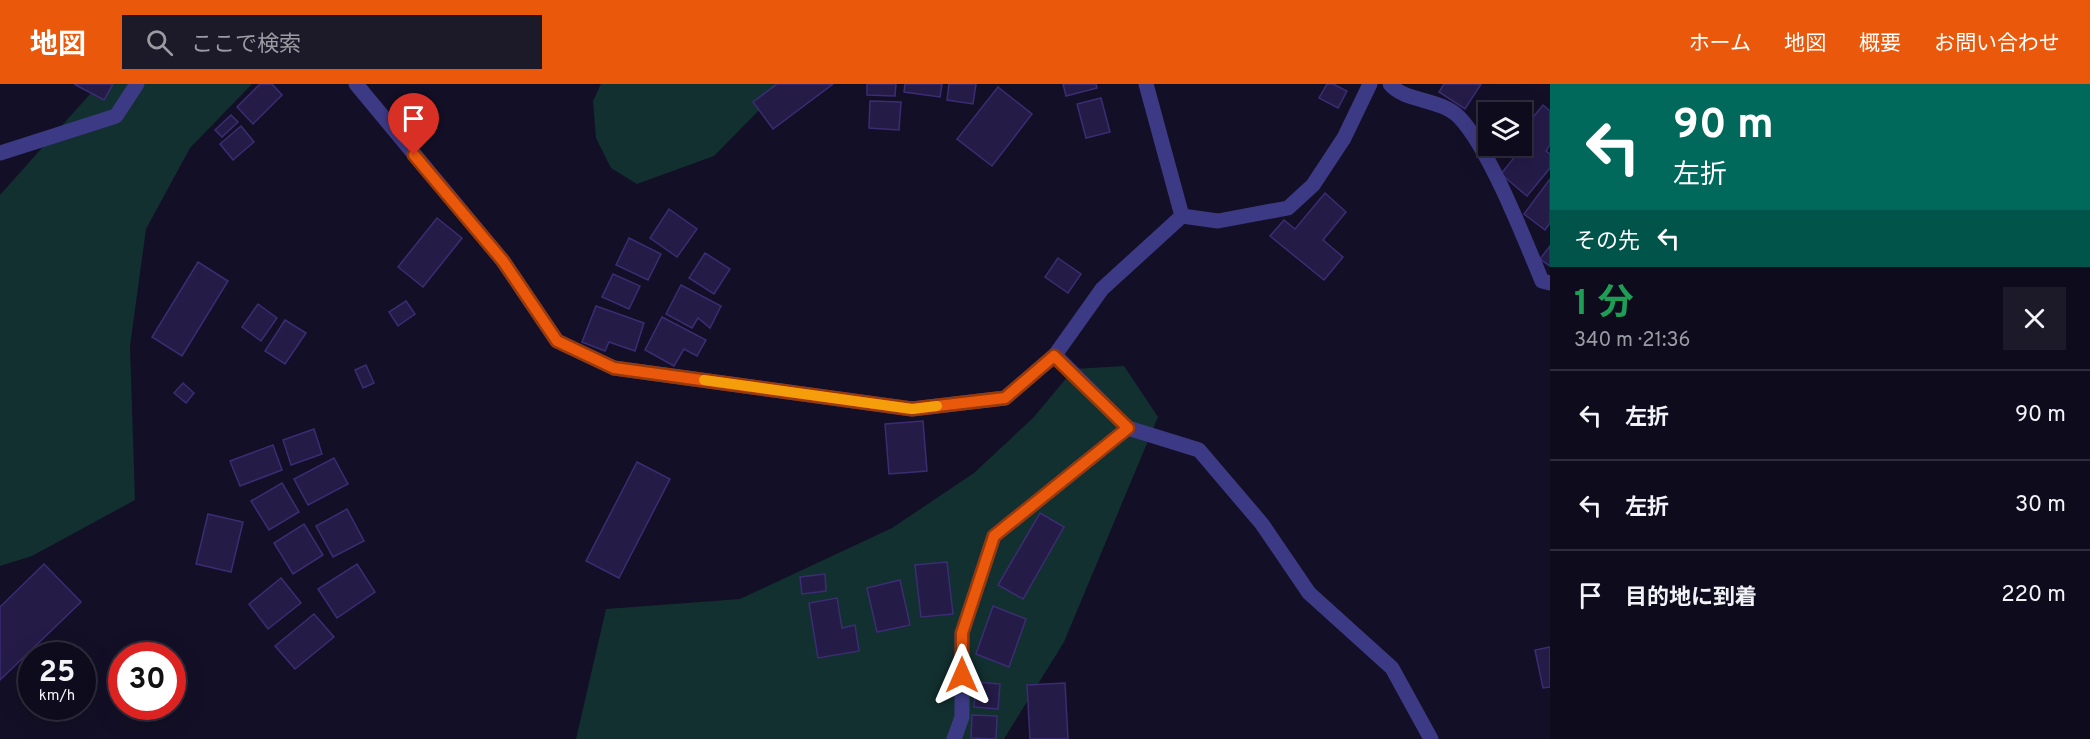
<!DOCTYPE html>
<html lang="ja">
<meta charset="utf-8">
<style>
:root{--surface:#0e0b1c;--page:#1c1929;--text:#f1f3f6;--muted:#9b9ba3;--line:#2e2b3b;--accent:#ea580c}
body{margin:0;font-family:Overpass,"Noto Sans JP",sans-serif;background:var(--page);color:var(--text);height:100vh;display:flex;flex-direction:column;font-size:22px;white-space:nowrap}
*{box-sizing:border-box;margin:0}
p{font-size:20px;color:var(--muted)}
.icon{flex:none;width:33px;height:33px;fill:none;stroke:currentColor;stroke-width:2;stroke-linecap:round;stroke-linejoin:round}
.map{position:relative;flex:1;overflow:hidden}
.sheet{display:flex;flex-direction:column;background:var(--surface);width:540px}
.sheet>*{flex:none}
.guide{background:#00695c;color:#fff;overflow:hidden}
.controls{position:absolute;left:1478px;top:18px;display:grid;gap:12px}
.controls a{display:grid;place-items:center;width:54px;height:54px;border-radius:0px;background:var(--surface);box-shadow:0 6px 24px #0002,0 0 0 2px var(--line);font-size:30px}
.speed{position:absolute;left:18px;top:558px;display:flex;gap:12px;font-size:30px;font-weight:700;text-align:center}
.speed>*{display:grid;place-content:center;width:78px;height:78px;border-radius:50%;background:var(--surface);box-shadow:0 6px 24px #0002,0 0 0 2px var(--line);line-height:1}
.speed small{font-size:15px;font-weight:400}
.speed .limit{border:9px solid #d22;background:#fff;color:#111}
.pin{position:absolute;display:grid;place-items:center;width:51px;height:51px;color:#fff;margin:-62px -26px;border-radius:50% 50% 50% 0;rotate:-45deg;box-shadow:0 0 6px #0007}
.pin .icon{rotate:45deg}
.me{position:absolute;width:66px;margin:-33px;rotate:0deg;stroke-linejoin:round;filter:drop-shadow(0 0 4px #0008)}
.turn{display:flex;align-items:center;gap:21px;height:126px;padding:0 24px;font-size:27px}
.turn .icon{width:78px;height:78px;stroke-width:2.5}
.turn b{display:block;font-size:42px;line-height:51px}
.then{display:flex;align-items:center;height:57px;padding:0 24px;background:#0003;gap:12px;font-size:22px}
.round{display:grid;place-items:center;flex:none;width:63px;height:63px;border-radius:0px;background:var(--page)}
.headline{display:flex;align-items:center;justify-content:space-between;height:102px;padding:0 24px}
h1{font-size:36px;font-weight:700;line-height:45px;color:#1e9e55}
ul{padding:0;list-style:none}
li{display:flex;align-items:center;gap:18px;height:90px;padding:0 24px;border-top:2px solid var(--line)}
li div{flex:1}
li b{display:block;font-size:22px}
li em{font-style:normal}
header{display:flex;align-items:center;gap:36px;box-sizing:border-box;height:84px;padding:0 30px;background:var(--accent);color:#fff}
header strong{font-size:28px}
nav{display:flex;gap:33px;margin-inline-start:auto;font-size:21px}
.search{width:420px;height:54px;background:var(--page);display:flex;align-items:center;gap:15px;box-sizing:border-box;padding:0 21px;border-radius:0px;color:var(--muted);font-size:22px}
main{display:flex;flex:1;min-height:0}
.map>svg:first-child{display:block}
.green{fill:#12302f}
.building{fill:#241b47;stroke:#3b2d73;stroke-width:1.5}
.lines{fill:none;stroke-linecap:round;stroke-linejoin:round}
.street{stroke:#3d3a85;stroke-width:15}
.route-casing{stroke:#983908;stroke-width:15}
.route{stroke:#ea580c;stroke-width:10}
.slow{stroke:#f59e0b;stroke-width:10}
</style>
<header>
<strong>地図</strong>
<div class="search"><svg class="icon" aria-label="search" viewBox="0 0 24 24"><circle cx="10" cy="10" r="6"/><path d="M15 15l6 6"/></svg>ここで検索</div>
<nav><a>ホーム</a><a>地図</a><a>概要</a><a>お問い合わせ</a></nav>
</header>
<main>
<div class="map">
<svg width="1550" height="655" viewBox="0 0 1550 655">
<rect width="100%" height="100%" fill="#130f26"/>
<g class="green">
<path d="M99,0H252L190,64L146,145L130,262L135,416L32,472L0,482V111Z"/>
<path d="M601,0H785L714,72L637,100L611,84L596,54L593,17Z"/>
<path d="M1124,282L1158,333L1064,558L1004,655H576L606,525L740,515L892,444L974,389L1033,334L1074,285Z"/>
</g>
<g class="building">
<path d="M74,0H113L104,16Z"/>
<path d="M260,0H272L282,11L253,40L237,23Z"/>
<path d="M777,0H833L773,45L753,18Z"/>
<path d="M867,0H896L895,12L867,11Z"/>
<path d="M905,0H942L940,13L904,8Z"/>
<path d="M949,0H976L973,20L947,16Z"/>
<path d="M1063,0H1096L1097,4L1066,12Z"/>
<path d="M1327,0H1333L1347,7L1338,24L1319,14Z"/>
<path d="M1444,0H1481L1465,25L1439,8Z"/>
<path d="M998,3L1032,30L992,82L957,55Z"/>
<path d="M1101,14L1110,48L1086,54L1077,20Z"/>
<path d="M870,17L901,18L899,46L869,44Z"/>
<path d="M1543,21L1550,27V61L1546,67L1550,70V84L1527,112L1501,90L1517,70L1506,62H1521V33L1529,38Z"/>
<path d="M231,31L238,38L222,53L215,46Z"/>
<path d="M241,42L254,58L233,76L220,60Z"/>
<path d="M1550,95V139L1545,146L1524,130Z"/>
<path d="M1325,109L1346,128L1323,156L1343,173L1324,196L1270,152L1284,136L1295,145Z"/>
<path d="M669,125L697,145L677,173L650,154Z"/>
<path d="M437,134L462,154L423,203L398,183Z"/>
<path d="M629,154L661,170L648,196L616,181Z"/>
<path d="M1550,162V182L1540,175Z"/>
<path d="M705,169L730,185L714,210L689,194Z"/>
<path d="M1058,174L1081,190L1068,209L1045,193Z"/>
<path d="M198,178L228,197L182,272L152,253Z"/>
<path d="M613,190L640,202L629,225L602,213Z"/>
<path d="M681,201L721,222L710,244L698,234L692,244L666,230Z"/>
<path d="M406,217L415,230L398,242L389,228Z"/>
<path d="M258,220L277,234L261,257L242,243Z"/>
<path d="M596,222L644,239L635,267L609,258L605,267L582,258Z"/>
<path d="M662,233L706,256L697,272L684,265L674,282L645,266Z"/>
<path d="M285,236L306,249L285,280L265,267Z"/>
<path d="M366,281L374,299L363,304L355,286Z"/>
<path d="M183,299L194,309L186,319L174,309Z"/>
<path d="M923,337L927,387L889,390L885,340Z"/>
<path d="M314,345L322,370L291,381L283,356Z"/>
<path d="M273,361L282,386L240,402L230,377Z"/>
<path d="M334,374L348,400L308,421L294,395Z"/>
<path d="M637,378L670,395L619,494L586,477Z"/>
<path d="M282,399L299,428L269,446L251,417Z"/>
<path d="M347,425L364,457L333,473L316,442Z"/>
<path d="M1040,429L1064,443L1023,515L998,501Z"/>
<path d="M208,430L243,438L231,488L196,480Z"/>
<path d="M304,440L323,471L293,490L274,459Z"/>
<path d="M947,478L953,530L921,533L915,481Z"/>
<path d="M44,480L81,518L0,596V523Z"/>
<path d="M357,480L375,508L337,534L318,505Z"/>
<path d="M825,490L826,507L802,510L800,493Z"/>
<path d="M281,494L301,519L268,545L249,520Z"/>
<path d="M900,496L910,541L877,548L867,504Z"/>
<path d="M837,514L842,544L855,541L859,567L818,574L809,519Z"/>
<path d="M993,522L1026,535L1009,583L976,570Z"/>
<path d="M314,530L334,553L295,585L275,562Z"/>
<path d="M1550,563V603L1543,604L1535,566Z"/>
<path d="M976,598L1000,600L998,625L974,623Z"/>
<path d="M1065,599L1068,655H1030L1027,601Z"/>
<path d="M972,631L997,632L996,655L971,654Z"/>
</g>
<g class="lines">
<g class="street">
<path d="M356,0L503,177L557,257L614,284L912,325L1005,314L1055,271"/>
<path d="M1146,0L1182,132"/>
<path d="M1370,0L1344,54L1313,101L1288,124L1218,137L1182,132L1102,205L1055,271L1128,344L1199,366L1262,440L1309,509L1392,584L1431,655"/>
<path d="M1390,0C1404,18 1440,14 1459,33C1489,64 1524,154 1542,197L1550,199"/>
<path d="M0,69L116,32L137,0"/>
<path d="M954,655L962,633V549L994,452L1128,344"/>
</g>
</g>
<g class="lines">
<defs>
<path id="route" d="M414,71L503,177L557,257L614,284L912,325L1005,314L1054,272L1128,344L994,452L962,549V591"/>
</defs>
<use href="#route" class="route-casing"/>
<use href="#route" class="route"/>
<path class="slow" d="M704,296L912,325L937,322"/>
</g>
</svg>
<div class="controls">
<a><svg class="icon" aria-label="layers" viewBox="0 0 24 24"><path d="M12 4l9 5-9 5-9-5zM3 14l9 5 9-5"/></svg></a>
</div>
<div class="speed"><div>25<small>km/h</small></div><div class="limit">30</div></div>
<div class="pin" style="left:414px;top:71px;background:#d93025"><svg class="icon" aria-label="arrive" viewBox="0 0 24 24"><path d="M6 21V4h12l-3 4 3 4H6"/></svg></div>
<svg class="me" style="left:962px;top:591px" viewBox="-20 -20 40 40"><path d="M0-17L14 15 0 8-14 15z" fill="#ea580c" stroke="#fff" stroke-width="4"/></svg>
</div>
<section class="sheet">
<div class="guide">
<div class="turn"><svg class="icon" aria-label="left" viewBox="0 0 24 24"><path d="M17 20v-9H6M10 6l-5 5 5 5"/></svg><div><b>90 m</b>左折</div></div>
<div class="then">その先<svg class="icon" aria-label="left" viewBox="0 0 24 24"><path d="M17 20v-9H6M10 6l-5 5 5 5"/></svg></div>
</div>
<div class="headline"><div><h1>1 分</h1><p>340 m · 21:36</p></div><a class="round"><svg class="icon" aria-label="close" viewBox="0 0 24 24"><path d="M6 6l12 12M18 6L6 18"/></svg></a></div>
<ul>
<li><svg class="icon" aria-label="left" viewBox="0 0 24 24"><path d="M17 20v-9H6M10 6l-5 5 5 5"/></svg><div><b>左折</b></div><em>90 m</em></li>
<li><svg class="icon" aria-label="left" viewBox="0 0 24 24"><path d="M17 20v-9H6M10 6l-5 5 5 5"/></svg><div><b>左折</b></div><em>30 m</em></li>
<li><svg class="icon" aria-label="arrive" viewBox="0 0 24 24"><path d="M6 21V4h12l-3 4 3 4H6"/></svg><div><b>目的地に到着</b></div><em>220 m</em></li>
</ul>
</section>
</main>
